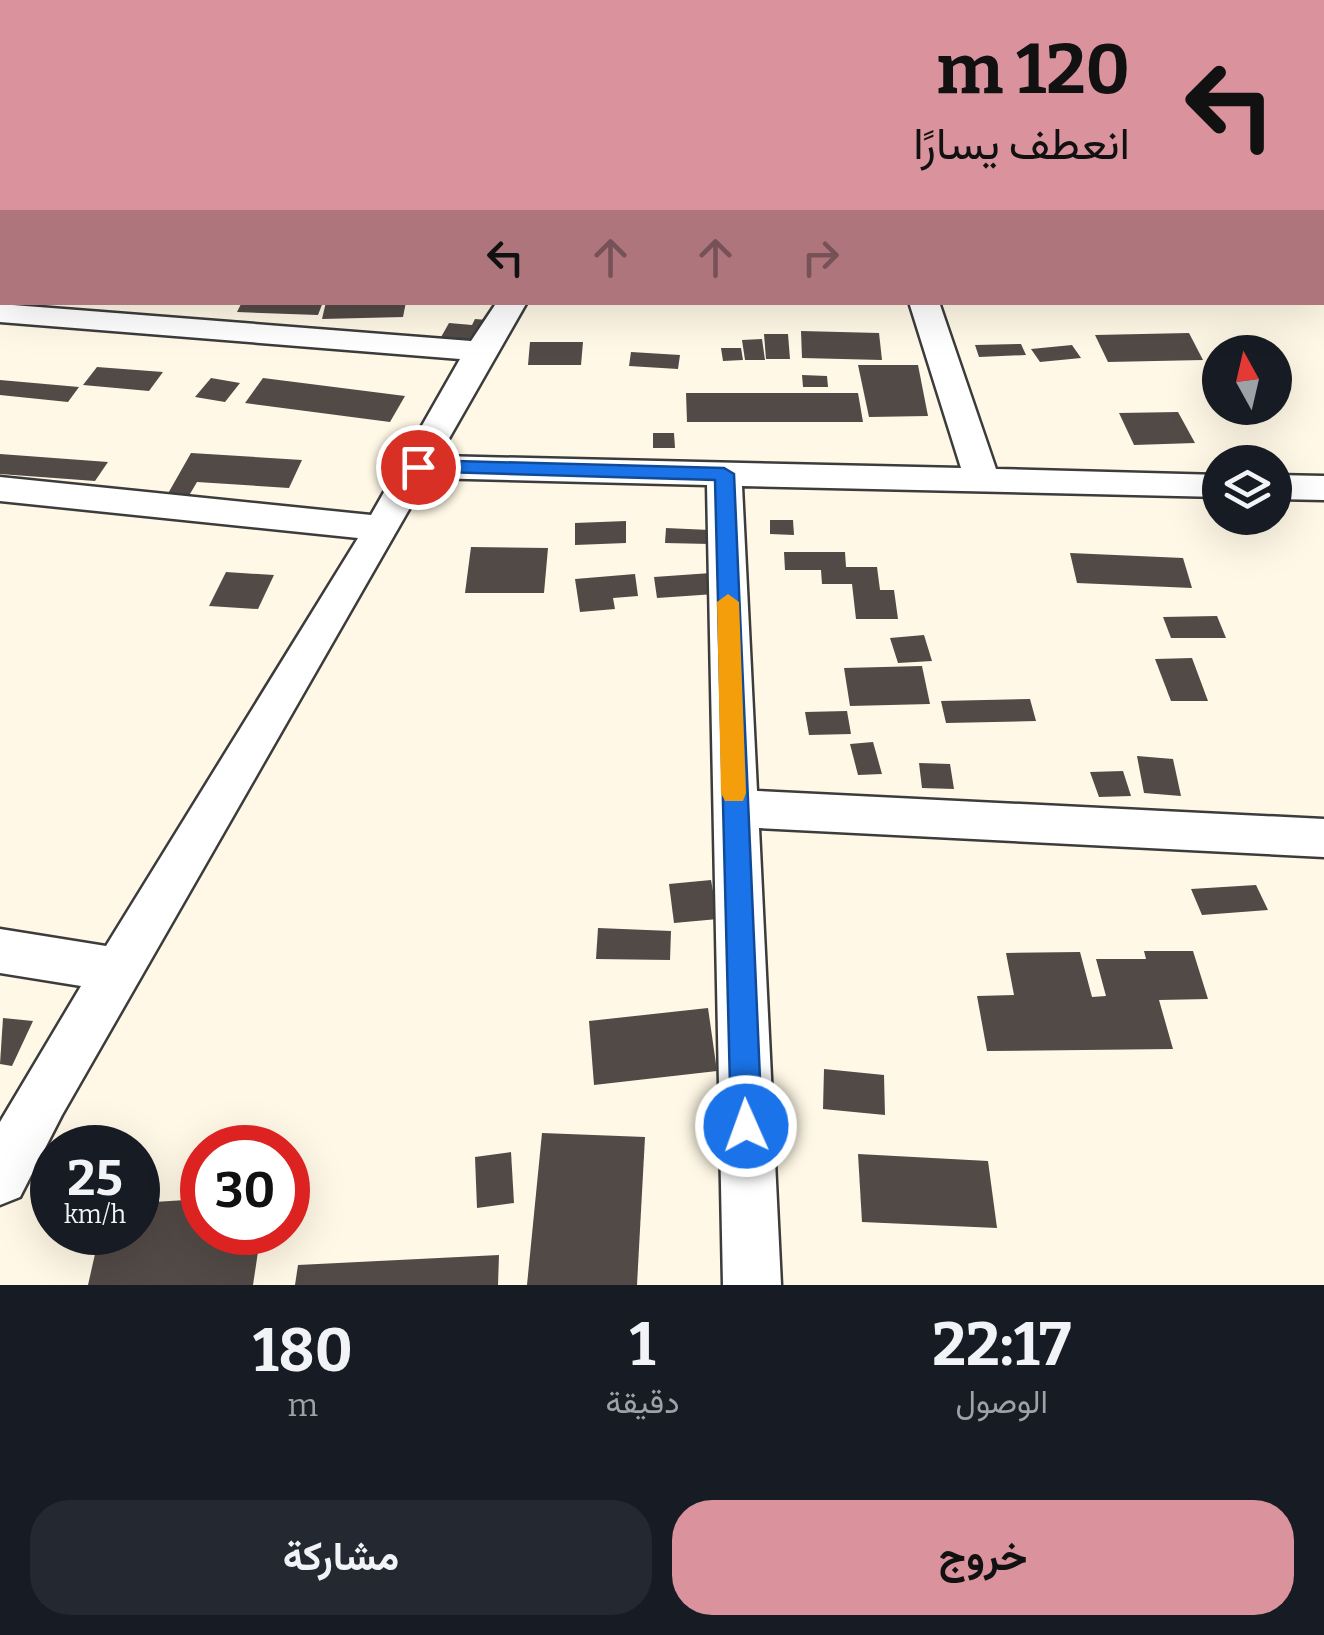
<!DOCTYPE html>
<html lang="ar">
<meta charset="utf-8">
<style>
:root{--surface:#171b24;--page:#242831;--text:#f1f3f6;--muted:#9ea1a6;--accent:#da939d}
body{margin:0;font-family:Bitter,Vazirmatn,serif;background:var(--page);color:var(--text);direction:rtl;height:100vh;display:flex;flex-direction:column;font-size:38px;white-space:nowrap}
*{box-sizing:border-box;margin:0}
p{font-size:32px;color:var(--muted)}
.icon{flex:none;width:55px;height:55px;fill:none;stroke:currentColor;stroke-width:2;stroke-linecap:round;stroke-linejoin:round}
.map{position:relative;height:1285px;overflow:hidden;direction:ltr}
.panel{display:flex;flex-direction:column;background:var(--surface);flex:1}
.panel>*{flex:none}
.hud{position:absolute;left:0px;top:0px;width:1325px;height:305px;box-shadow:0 10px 40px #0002;direction:rtl;background:#da939d;color:#111;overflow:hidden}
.needle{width:65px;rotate:352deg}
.controls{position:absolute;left:1202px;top:335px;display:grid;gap:20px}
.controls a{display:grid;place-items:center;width:90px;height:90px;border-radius:50%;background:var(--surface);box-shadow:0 10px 40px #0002;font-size:50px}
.speed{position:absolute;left:30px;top:1125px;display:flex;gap:20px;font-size:50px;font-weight:700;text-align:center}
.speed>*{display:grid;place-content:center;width:130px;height:130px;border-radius:50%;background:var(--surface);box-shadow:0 10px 40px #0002;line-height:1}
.speed small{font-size:25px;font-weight:400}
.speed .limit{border:15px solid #d22;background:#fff;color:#111}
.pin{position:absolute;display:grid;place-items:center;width:85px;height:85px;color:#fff;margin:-42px;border:5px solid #fff;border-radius:50%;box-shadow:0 2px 10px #0007}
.me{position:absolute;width:110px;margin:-55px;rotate:358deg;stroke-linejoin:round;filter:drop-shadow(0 0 8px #0008)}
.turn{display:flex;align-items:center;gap:35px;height:210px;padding:0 30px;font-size:45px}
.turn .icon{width:130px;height:130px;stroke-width:2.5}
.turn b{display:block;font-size:70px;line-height:85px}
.lanes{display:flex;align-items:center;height:95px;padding:0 30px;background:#0003;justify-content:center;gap:50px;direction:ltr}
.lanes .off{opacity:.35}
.eta{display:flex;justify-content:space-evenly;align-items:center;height:170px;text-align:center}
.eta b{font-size:60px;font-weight:700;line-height:70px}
.button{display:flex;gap:20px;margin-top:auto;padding:20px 30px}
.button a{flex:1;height:115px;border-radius:40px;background:var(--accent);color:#111;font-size:40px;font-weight:700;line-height:115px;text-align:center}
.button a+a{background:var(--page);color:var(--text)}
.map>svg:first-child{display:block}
.building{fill:#524a46}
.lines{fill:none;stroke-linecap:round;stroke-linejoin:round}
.minor-casing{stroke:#3c3c3c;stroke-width:5}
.minor{fill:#fff;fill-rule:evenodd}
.route{fill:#1a73e8;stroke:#114b97;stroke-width:2.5}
.slow{fill:#f59e0b}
</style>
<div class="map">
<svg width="1324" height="1285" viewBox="0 0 1324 1285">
<rect width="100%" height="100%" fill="#fff8e6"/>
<g class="building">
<path d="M242,302H323L318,315L237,312Z"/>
<path d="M326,302H406L403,317L322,319Z"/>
<path d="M475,319L487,320L472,350L436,346L449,323L472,325Z"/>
<path d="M801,331L879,333L882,360L802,358Z"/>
<path d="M1189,333L1203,360L1108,362L1095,335Z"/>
<path d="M764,334H788L790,359H766Z"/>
<path d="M762,339L765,360H745L742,340Z"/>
<path d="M530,342H583L581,365H528Z"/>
<path d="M1021,344L1026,355L979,357L975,345Z"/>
<path d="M1072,345L1081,358L1040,362L1031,349Z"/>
<path d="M721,348H741L743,360L723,361Z"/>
<path d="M631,352L680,355L678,369L629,366Z"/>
<path d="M858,365H918L928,416L869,417Z"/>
<path d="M97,367L163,372L149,391L83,385Z"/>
<path d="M802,375L827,376L828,387H803Z"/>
<path d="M211,378L240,383L225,402L195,397Z"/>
<path d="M263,378L405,396L390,422L245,403Z"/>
<path d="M0,380L79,387L68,402L0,395Z"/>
<path d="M686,393H858L863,422H687Z"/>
<path d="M1178,412L1195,443L1134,445L1119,413Z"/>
<path d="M653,433H674L675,448H653Z"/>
<path d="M191,453L302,460L289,488L197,482L187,499L166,497Z"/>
<path d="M0,454L108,462L95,481L0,474Z"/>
<path d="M770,520H793L794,535L770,534Z"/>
<path d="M626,521V543L575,545V523Z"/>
<path d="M666,528L710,530V544L665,543Z"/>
<path d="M471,547L548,548L544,593H465Z"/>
<path d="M784,552H845L846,567H877L880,590H894L898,619H856L852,584H822L821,570H785Z"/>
<path d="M1070,553L1183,558L1192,588L1077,583Z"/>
<path d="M226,572L274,575L258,609L209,606Z"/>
<path d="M711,573L715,594L657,598L654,577Z"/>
<path d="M635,574L638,596L613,598L615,609L580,612L575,579Z"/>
<path d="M1217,616L1226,638H1171L1163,617Z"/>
<path d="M924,635L932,661L898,663L890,638Z"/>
<path d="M1192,658L1208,701H1171L1155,659Z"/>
<path d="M922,666L930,704L850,706L844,668Z"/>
<path d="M1030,699L1036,721L946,723L941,701Z"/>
<path d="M847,711L851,734L809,735L805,712Z"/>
<path d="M873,742L882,774L858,775L850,744Z"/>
<path d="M1137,756L1173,759L1181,796L1144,793Z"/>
<path d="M919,763L950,764L954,789L922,788Z"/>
<path d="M1123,771L1131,796L1099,797L1090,772Z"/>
<path d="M711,880L718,919L674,923L669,884Z"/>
<path d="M1256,885L1268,910L1202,915L1191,889Z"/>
<path d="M598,928L671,931L670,960L596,959Z"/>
<path d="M1144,951H1193L1208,999L1159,1000L1173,1049L987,1051L977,996L1014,995L1006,953L1080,952L1092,997L1106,996L1096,959H1146Z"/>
<path d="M708,1008L717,1071L594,1085L589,1021Z"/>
<path d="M3,1018L33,1021L12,1066L0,1064Z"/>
<path d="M824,1069L884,1075L885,1115L823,1109Z"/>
<path d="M542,1133L645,1137L637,1285H527Z"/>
<path d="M511,1152L514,1203L477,1208L475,1157Z"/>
<path d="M858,1154L988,1161L997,1228L862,1222Z"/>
<path d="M202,1199V1232H261L253,1285H88L100,1232H138V1203Z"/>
<path d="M499,1255L498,1285H295L298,1265Z"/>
</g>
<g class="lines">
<defs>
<g id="minor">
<rect x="1322" y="36" width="2" height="14"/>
<rect x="1322" y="138" width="2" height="16"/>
<path d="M2,265V285L0,286V266Z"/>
<rect x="1322" y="275" width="2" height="18"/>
<path d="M497,302H527L439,456L961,468L909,302H939L996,469L1220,475V497L742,486L757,791L1324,819V857L759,828L781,1285H723L707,485L427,478L62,1115L20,1197L0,1205V1122L81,986L0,973V929L106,946L358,538L0,501V477L371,515L460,359L0,322V304L471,341Z"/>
<path d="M1275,475L1324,476V500L1275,499Z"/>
</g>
</defs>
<use href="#minor" class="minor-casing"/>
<use href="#minor" class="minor"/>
</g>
<path class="route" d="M418,460L724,468L734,474L762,1126L757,1136L746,1141L735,1136L731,1126L715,480L410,471L408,467Z"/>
<path class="slow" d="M728,594L739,602L746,793L743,801H725L721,793L717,602Z"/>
</svg>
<div class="controls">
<a><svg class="needle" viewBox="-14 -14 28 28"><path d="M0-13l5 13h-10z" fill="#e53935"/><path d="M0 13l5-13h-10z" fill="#9ea1a6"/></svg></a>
<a><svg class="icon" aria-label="layers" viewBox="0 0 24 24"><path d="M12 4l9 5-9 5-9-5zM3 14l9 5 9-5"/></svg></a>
</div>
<div class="speed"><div>25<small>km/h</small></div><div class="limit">30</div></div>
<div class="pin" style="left:418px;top:467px;background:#d93025"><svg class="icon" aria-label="arrive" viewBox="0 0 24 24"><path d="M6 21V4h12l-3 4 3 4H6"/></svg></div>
<svg class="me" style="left:746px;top:1126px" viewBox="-20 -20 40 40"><circle r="17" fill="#1a73e8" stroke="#fff" stroke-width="3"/><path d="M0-11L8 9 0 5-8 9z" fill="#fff"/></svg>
<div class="hud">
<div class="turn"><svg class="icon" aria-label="left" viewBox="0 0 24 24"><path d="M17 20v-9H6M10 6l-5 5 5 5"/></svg><div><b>120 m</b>انعطف يسارًا</div></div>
<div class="lanes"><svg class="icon" aria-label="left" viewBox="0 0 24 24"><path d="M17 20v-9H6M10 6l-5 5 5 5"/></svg><svg class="icon off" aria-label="ahead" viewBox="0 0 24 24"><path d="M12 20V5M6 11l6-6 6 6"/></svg><svg class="icon off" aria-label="ahead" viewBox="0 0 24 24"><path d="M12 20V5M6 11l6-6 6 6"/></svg><svg class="icon off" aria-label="right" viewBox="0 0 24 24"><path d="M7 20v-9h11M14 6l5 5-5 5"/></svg></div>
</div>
</div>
<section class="panel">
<div class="eta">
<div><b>22:17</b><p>الوصول</p></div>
<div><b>1</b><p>دقيقة</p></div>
<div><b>180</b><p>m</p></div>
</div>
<div class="button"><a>خروج</a><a>مشاركة</a></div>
</section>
